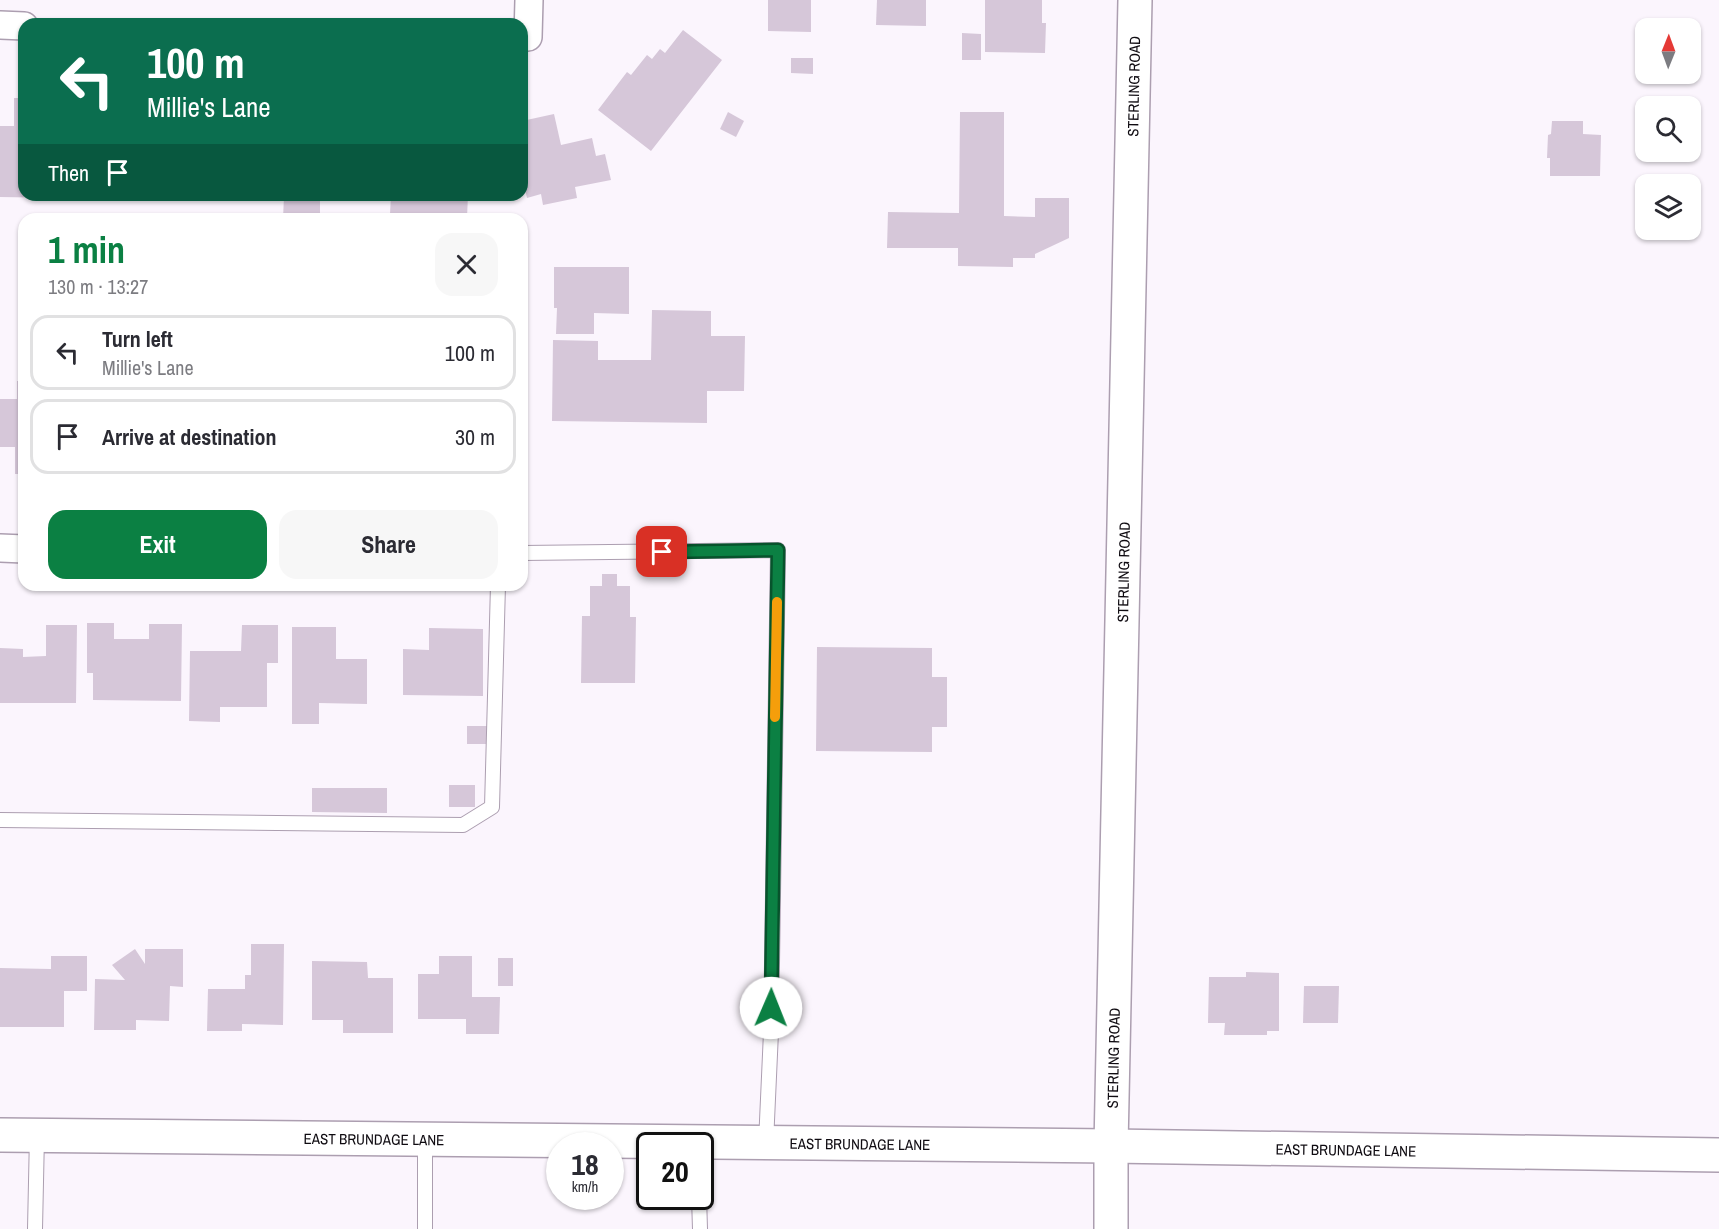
<!DOCTYPE html>
<meta charset="utf-8">
<style>
:root{--surface:#fff;--page:#f7f7f7;--text:#2b2b33;--muted:#7c7c81;--line:#e1e1e2;--accent:#0b8043}
body{margin:0;font-family:"Archivo Narrow",sans-serif;background:var(--page);color:var(--text);height:100vh;display:flex;flex-direction:column;font-size:22px;white-space:nowrap}
*{box-sizing:border-box;margin:0}
p{font-size:20px;color:var(--muted)}
.icon{flex:none;width:33px;height:33px;fill:none;stroke:currentColor;stroke-width:2;stroke-linecap:round;stroke-linejoin:round}
.map{position:relative;flex:1;overflow:hidden}
.details{position:absolute;left:18px;top:213px;width:510px;height:378px;display:flex;flex-direction:column;background:var(--surface);border-radius:18px;box-shadow:0 2px 4px #0004}
.details>*{flex:none}
.top-card{position:absolute;left:18px;top:18px;width:510px;height:183px;border-radius:18px;box-shadow:0 2px 4px #0004;background:#0b6e4f;color:#fff;overflow:hidden}
.needle{width:39px;rotate:1deg}
.buttons{position:absolute;left:1635px;top:18px;display:grid;gap:12px}
.buttons a{display:grid;place-items:center;width:66px;height:66px;border-radius:12px;background:var(--surface);box-shadow:0 2px 4px #0004;font-size:30px}
.speed{position:absolute;left:546px;top:1132px;display:flex;gap:12px;font-size:30px;font-weight:700;text-align:center}
.speed>*{display:grid;place-content:center;width:78px;height:78px;border-radius:50%;background:var(--surface);box-shadow:0 2px 4px #0004;line-height:1}
.speed small{font-size:15px;font-weight:400}
.speed .limit{border:3px solid #111;border-radius:9px;background:#fff;color:#111}
.pin{position:absolute;display:grid;place-items:center;width:51px;height:51px;color:#fff;margin:-26px;border-radius:12px;box-shadow:0 3px 9px #0006}
.me{position:absolute;width:66px;margin:-33px;rotate:1deg;stroke-linejoin:round;filter:drop-shadow(0 0 4px #0008)}
.turn{display:flex;align-items:center;gap:21px;height:126px;padding:0 30px;font-size:27px}
.turn .icon{width:78px;height:78px;stroke-width:2.5}
.turn b{display:block;font-size:42px;line-height:51px}
.then{display:flex;align-items:center;height:57px;padding:0 30px;background:#0003;gap:12px;font-size:22px}
.round{display:grid;place-items:center;flex:none;width:63px;height:63px;border-radius:18px;background:var(--page)}
.headline{display:flex;align-items:center;justify-content:space-between;height:102px;padding:0 30px}
h1{font-size:36px;font-weight:700;line-height:45px;color:var(--accent)}
.primary-button{display:flex;gap:12px;margin-top:auto;padding:12px 30px}
.primary-button a{flex:1;height:69px;border-radius:18px;background:var(--accent);color:#fff;font-size:24px;font-weight:700;line-height:69px;text-align:center}
.primary-button a+a{background:var(--page);color:var(--text)}
ul{padding:0;list-style:none}
li{display:flex;align-items:center;gap:18px;height:75px;margin:0 12px 9px;padding:0 18px;border:3px solid var(--line);border-radius:18px}
li div{flex:1}
li b{display:block;font-size:22px}
li em{font-style:normal}
.map>svg:first-child{display:block}
.building{fill:#d6c7d9}
.lines{fill:none;stroke-linecap:round;stroke-linejoin:round}
.lane-casing{stroke:#ac9eb0;stroke-width:16}
.street-casing{stroke:#ac9eb0;stroke-width:30}
.secondary-casing{stroke:#ac9eb0;stroke-width:36}
.lane{stroke:#fff;stroke-width:14}
.street{stroke:#fff;stroke-width:27}
.secondary{stroke:#fff;stroke-width:33}
.route-casing{stroke:#07532c;stroke-width:15}
.route{stroke:#0b8043;stroke-width:10}
.slow{stroke:#f59e0b;stroke-width:10}
.labels{text-anchor:middle;dominant-baseline:central;stroke-width:5;stroke-linejoin:round;paint-order:stroke}
.street-label{font-size:15px;fill:#0f0b11;stroke:#fbf5fd}
</style>
<div class="map">
<svg width="1719" height="1229" viewBox="0 0 1719 1229">
<rect width="100%" height="100%" fill="#fbf5fd"/>
<g class="building">
<path d="M768,0H811V32L768,31Z"/>
<path d="M877,0H926V26L876,25Z"/>
<path d="M985,0H1042V23H1046L1045,53L985,52Z"/>
<path d="M683,30L722,60L651,151L598,110L627,72L631,75L647,55L652,59L660,49L665,53Z"/>
<path d="M962,33L981,34V60H962Z"/>
<path d="M791,58H813V74L791,73Z"/>
<path d="M14,98H24V195H62V198L0,197V126H14Z"/>
<path d="M728,112L744,121L736,137L720,129Z"/>
<path d="M960,112H1004V216L1035,217V198H1069V238L1035,254V258H1013V267L958,266V248H887L888,212L959,213Z"/>
<path d="M554,114L561,145L592,138L596,156L605,154L611,180L575,187L577,198L543,205L541,194L527,198L522,176V121Z"/>
<path d="M1552,121H1583V134L1601,135L1600,176H1550V158H1547L1548,135L1551,134Z"/>
<path d="M391,195H468L467,218L390,214Z"/>
<path d="M284,196H320V219H283Z"/>
<path d="M554,267H629V314L594,313V334H556L557,308H554Z"/>
<path d="M652,310L711,311V336H745L744,391H707V423L552,421L553,340L598,341V360H651Z"/>
<path d="M17,381H24V474H15V447H0V399H17Z"/>
<path d="M602,574H617V586H630V617H636L635,683H581L582,616H590V586H602Z"/>
<path d="M87,623H114V639H149V624H182L181,701L93,700V673H87Z"/>
<path d="M46,625H77L76,703H0V648L23,649V657L46,656Z"/>
<path d="M242,625H278V663H267V707H220V722L189,721L190,651H241Z"/>
<path d="M292,627H336V659H367V704L319,703V724H292Z"/>
<path d="M429,628L483,629V696L403,695V649L429,650Z"/>
<path d="M817,647L932,648V677H947V727H932V752L816,751Z"/>
<rect x="467" y="726" width="21" height="18"/>
<rect x="449" y="785" width="26" height="22"/>
<path d="M312,788H387V813L312,812Z"/>
<path d="M251,944H284L283,1025L242,1024V1031H207L208,989H245V975H251Z"/>
<path d="M135,949L145,964V949H183V987L170,986L169,1021L136,1020V1030H94L95,979L125,980L112,965Z"/>
<path d="M51,956H87V991H64V1027H0V968L51,969Z"/>
<path d="M439,956H472V997H500L499,1034H466V1019H418V974H439Z"/>
<rect x="498" y="958" width="15" height="28"/>
<path d="M312,961L367,962L368,978H393V1033H343V1020H312Z"/>
<path d="M1246,972L1279,973V1031H1267V1035H1224L1225,1023H1208L1209,977H1246Z"/>
<path d="M1304,986H1339L1338,1023H1303Z"/>
</g>
<g class="lines">
<defs>
<g id="lane">
<path d="M522,553L778,550L771,1032L766,1143"/>
<path d="M0,820L463,825L492,807L498,585"/>
<path d="M699,1197L700,1229"/>
<path d="M35,1229L37,1135"/>
<path d="M425,1229V1139"/>
</g>
<g id="street">
<path d="M0,25L24,26"/>
<path d="M522,36L528,37L529,0"/>
<path d="M0,548L24,549"/>
</g>
<g id="secondary">
<path id="s1" d="M0,1135L1111,1146L1719,1155"/>
<path id="s2" d="M1111,1229V1146L1135,0"/>
</g>
</defs>
<use href="#lane" class="lane-casing"/>
<use href="#street" class="street-casing"/>
<use href="#secondary" class="secondary-casing"/>
<use href="#lane" class="lane"/>
<use href="#street" class="street"/>
<use href="#secondary" class="secondary"/>
</g>
<g class="lines">
<defs>
<path id="route" d="M662,552L778,550L771,1008"/>
</defs>
<use href="#route" class="route-casing"/>
<use href="#route" class="route"/>
<path class="slow" d="M775,717L777,602"/>
</g>
<g class="labels">
<g class="street-label">
<text stroke="none"><textPath href="#s2" startOffset="1143">STERLING ROAD</textPath></text>
<text stroke="none"><textPath href="#s2" startOffset="657">STERLING ROAD</textPath></text>
<text stroke="none"><textPath href="#s2" startOffset="171">STERLING ROAD</textPath></text>
<text stroke="none"><textPath href="#s1" startOffset="374">EAST BRUNDAGE LANE</textPath></text>
<text stroke="none"><textPath href="#s1" startOffset="860">EAST BRUNDAGE LANE</textPath></text>
<text stroke="none"><textPath href="#s1" startOffset="1346">EAST BRUNDAGE LANE</textPath></text>
</g>
</g>
</svg>
<div class="buttons">
<a><svg class="needle" viewBox="-14 -14 28 28"><path d="M0-13l5 13h-10z" fill="#e53935"/><path d="M0 13l5-13h-10z" fill="#7c7c81"/></svg></a>
<a><svg class="icon" aria-label="search" viewBox="0 0 24 24"><circle cx="10" cy="10" r="6"/><path d="M15 15l6 6"/></svg></a>
<a><svg class="icon" aria-label="layers" viewBox="0 0 24 24"><path d="M12 4l9 5-9 5-9-5zM3 14l9 5 9-5"/></svg></a>
</div>
<div class="speed"><div>18<small>km/h</small></div><div class="limit">20</div></div>
<div class="pin" style="left:662px;top:552px;background:#d93025"><svg class="icon" aria-label="arrive" viewBox="0 0 24 24"><path d="M6 21V4h12l-3 4 3 4H6"/></svg></div>
<svg class="me" style="left:771px;top:1008px" viewBox="-20 -20 40 40"><circle r="19" fill="#fff"/><path d="M0-13L10 11 0 6-10 11z" fill="#0b8043"/></svg>
<div class="top-card">
<div class="turn"><svg class="icon" aria-label="left" viewBox="0 0 24 24"><path d="M17 20v-9H6M10 6l-5 5 5 5"/></svg><div><b>100 m</b>Millie's Lane</div></div>
<div class="then">Then<svg class="icon" aria-label="arrive" viewBox="0 0 24 24"><path d="M6 21V4h12l-3 4 3 4H6"/></svg></div>
</div>
<section class="details">
<div class="headline"><div><h1>1 min</h1><p>130 m · 13:27</p></div><a class="round"><svg class="icon" aria-label="close" viewBox="0 0 24 24"><path d="M6 6l12 12M18 6L6 18"/></svg></a></div>
<ul>
<li><svg class="icon" aria-label="left" viewBox="0 0 24 24"><path d="M17 20v-9H6M10 6l-5 5 5 5"/></svg><div><b>Turn left</b><p>Millie's Lane</p></div><em>100 m</em></li>
<li><svg class="icon" aria-label="arrive" viewBox="0 0 24 24"><path d="M6 21V4h12l-3 4 3 4H6"/></svg><div><b>Arrive at destination</b></div><em>30 m</em></li>
</ul>
<div class="primary-button"><a>Exit</a><a>Share</a></div>
</section>
</div>
